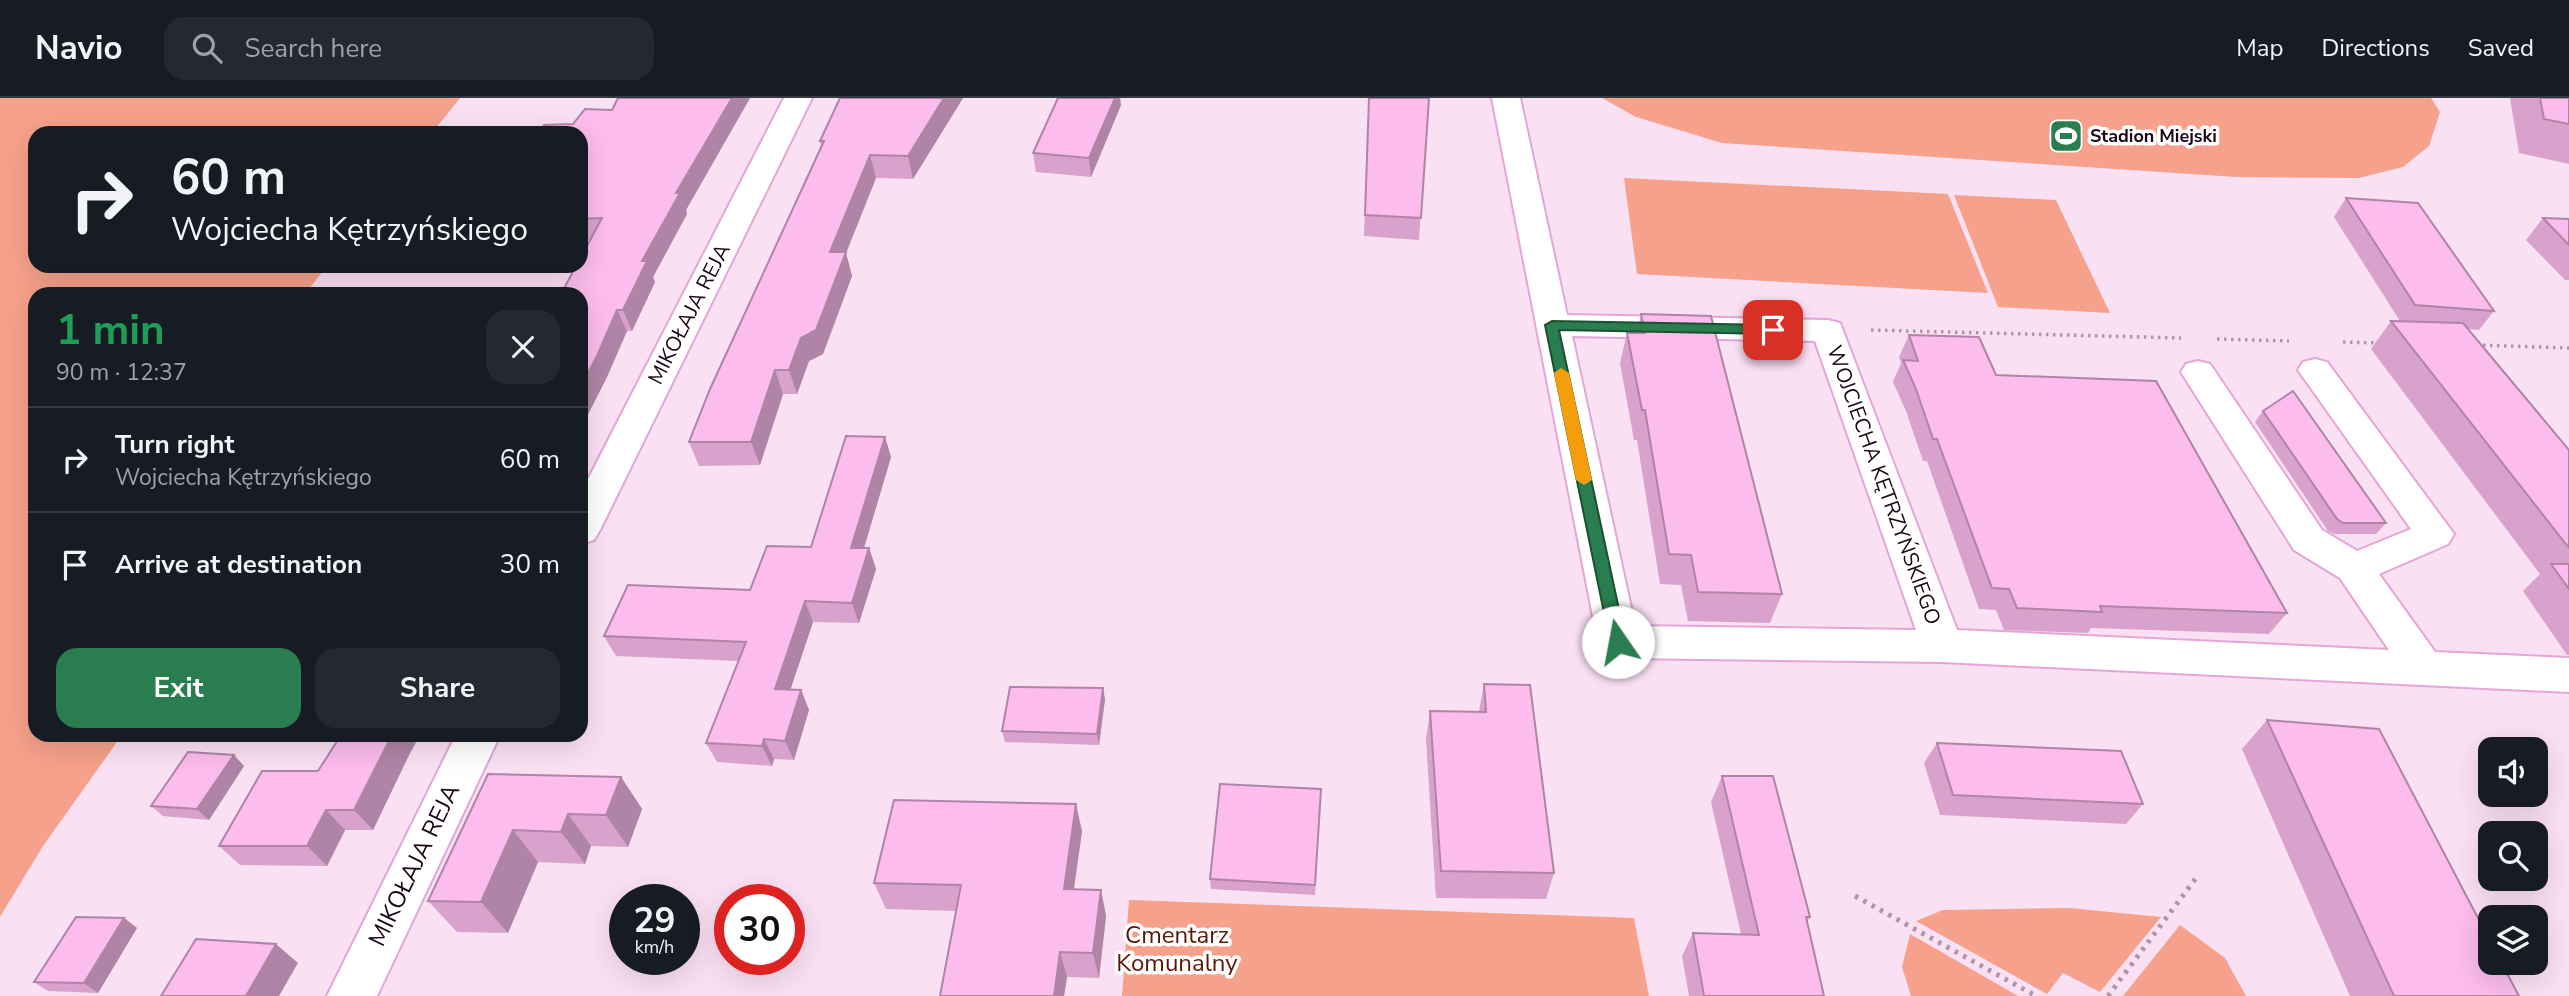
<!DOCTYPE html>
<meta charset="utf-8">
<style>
:root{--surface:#171b24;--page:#242831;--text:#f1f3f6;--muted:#9ea1a6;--line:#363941;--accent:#2a7d4e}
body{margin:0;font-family:"Nunito Sans",sans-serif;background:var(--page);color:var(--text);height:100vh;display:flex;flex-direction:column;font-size:26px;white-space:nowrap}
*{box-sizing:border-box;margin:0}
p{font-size:23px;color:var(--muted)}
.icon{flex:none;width:38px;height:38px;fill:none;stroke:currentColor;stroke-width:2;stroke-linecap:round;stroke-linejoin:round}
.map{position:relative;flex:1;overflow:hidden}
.details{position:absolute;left:28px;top:189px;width:560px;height:455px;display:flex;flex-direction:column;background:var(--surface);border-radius:21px;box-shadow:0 7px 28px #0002}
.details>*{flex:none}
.hud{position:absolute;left:28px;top:28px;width:560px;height:147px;border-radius:21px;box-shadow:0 7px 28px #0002;background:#171b24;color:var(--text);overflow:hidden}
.buttons{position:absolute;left:2478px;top:639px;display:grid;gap:14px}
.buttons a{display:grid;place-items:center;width:70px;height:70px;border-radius:14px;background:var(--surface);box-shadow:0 7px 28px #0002;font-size:35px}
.speed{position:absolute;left:609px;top:786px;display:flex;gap:14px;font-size:35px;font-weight:700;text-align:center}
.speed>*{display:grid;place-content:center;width:91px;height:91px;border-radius:50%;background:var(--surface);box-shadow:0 7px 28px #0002;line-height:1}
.speed small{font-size:18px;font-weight:400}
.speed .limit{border:10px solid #d22;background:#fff;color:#111}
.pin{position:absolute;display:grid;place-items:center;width:60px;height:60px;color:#fff;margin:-30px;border-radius:14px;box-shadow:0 4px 10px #0006}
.me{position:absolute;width:77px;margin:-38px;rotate:348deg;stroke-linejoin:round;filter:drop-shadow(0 0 5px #0008)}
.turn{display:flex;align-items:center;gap:24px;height:147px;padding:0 28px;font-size:32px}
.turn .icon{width:91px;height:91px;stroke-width:2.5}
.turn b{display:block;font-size:49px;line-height:60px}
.round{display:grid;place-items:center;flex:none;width:74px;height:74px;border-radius:21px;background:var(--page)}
.headline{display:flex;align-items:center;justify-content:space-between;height:119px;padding:0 28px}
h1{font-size:42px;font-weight:700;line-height:52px;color:#1e9e55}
.cta{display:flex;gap:14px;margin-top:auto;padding:14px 28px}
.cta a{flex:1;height:80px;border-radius:21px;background:var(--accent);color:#fff;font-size:28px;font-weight:700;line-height:80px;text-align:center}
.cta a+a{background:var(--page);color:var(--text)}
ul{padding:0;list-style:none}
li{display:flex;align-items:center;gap:21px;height:105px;padding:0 28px;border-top:2px solid var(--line)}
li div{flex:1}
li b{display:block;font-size:26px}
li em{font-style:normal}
header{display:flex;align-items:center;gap:42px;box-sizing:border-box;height:98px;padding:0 35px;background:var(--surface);border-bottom:2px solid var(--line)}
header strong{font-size:33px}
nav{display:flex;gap:38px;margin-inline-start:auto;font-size:24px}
.search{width:490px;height:63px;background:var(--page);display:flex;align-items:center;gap:18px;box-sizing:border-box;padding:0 24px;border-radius:21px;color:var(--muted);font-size:26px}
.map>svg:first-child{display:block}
.green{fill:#f6a18b}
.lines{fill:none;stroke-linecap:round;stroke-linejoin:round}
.minor-casing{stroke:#e5a6d7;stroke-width:4}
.path-far1{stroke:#ae95a8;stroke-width:3.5;stroke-dasharray:2.5 4.5;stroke-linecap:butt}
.path{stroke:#ae95a8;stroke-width:5;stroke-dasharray:3.5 6;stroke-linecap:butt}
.minor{fill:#fff;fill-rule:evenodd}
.wall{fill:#d9a2cc}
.shaded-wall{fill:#b084a6}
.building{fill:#fcbced;stroke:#b084a6;stroke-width:2}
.route{fill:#2a7d4e;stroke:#1b5133;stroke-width:2}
.slow{fill:#f59e0b}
.labels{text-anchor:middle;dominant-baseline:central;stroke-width:7;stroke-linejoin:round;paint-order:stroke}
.far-poi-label{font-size:18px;font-weight:bold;fill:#1b0617;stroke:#fff;text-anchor:start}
.street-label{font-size:21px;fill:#1b0617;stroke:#fff}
.near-street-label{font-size:24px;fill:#1b0617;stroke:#fff}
.near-park-label{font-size:24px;fill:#5c1806;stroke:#fff}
</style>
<header>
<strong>Navio</strong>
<div class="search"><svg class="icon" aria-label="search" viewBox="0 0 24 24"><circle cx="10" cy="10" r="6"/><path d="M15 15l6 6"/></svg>Search here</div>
<nav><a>Map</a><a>Directions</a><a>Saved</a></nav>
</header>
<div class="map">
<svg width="2569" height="898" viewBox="0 0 2569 898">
<rect width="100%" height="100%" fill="#fae0f3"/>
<g class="green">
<path d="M0,0H460L432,35H35V168H327L305,196H35V637H122L43,748L0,819Z"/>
<path d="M1602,0H2431L2440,14L2429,48L2403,69L2359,80L2237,79L1722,45L1636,19Z"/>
<path d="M1624,80L1948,96L1988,195L1637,176Z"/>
<path d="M1954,97L2056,102L2110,215L1998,209Z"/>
<path d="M1129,802L1634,820L1649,898H1122Z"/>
<path d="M2069,810L2161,819L2100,894L2063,875L2047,896L1916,823L1943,812Z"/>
<path d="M2180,827L2225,860L2246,898H2123Z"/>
<path d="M1910,836L2018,898H1911L1902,869Z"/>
</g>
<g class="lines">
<defs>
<g id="minor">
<path d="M784,0H812L600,432L594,442L581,446V395Z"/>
<path d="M1492,0H1520L1567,217L1828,222L1840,225L1957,532L2389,552L2340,480L2294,452L2181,274L2186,266L2198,263L2210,266L2322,432L2357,453L2411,431L2298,272L2303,264L2315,261L2327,264L2454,436L2448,446L2379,476L2435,554L2569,560V594L1942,564L1618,560L1604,555L1598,544ZM1572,238L1815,243L1916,532L1635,528Z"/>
<path d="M456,637H500L377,898H327Z"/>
</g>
</defs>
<use href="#minor" class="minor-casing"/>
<g class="path-far1">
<path d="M1871,232L2181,240"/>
<path d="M2217,241L2289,243"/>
<path d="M2343,244L2380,245"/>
<path d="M2476,247L2569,250"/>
</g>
<g class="path">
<path d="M1855,798L2036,898"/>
<path d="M2108,898L2196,780"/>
</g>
<use href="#minor" class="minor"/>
</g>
<g class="wall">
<path d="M618,0H750L686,112L687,116L653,179L655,184L632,233H627L607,279L581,330V196L590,142H581V35L573,26L612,12Z"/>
<path d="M963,0L913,81L876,80L846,155L852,178L823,256L809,263L797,296H783L760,367L699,368L689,344L821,49L820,43Z"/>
<path d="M1369,0H1429L1419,142L1364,138Z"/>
<path d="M2510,0H2569V66L2519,55Z"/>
<path d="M1121,7L1091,79L1036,74L1033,55Z"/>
<path d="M2346,100L2494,213L2479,232L2468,231L2569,352V557H2567L2523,493L2540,476L2371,251L2391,223H2400L2334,119Z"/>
<path d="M2543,120L2569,121V182H2565L2526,142Z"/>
<path d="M1641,216L1782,496L1770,525L1688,523L1681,487L1660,486L1637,342H1634L1620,265L1627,235H1637Z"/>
<path d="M1909,237L1996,277L2287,515L2269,536L2091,530L2088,535L2004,532L1996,512L1979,511L1927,363H1923L1906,313L1893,284L1901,265L1899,259Z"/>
<path d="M2263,313L2386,425L2376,436H2334L2328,433L2255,324Z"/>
<path d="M885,339L891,359L864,450H869L876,471L859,525L813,524L790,592H801L809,612L794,662L774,661L772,668L717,664L706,645L738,563L616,558L604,538L750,492L811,449Z"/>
<path d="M1484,586L1554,775L1546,801L1436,800L1426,641L1430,613H1479Z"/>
<path d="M1105,601L1099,647L1005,644L1002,633Z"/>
<path d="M2267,622L2519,898H2350L2242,651Z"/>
<path d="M341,637H420L410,655L373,732H345L327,768L240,767L219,748L318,673Z"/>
<path d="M1937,645L2143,706L2126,726L1940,717L1924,665Z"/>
<path d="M244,668L209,722L163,718L151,708Z"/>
<path d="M488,676L621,679L642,711L628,749L591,748L585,766L538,764L508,835L457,834L428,803Z"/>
<path d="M1722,678L1810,819L1807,824L1824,898H1689L1682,858L1693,835L1741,836L1711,704Z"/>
<path d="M1321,691L1315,797L1211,791L1210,781Z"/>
<path d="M1082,733L1074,791L1101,792L1106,818L1099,880L1067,879L1064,898H940L956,813L886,811L874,785Z"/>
<path d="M124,820L137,830L98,895L48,893L34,884Z"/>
</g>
<g class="shaded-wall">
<path d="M732,0H750L686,112L687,116L653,179L655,184L632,233L623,212L642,163L676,95Z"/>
<path d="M944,0H963L913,81L908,58Z"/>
<path d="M1115,0H1120L1121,7L1091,79L1089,60Z"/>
<path d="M870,57L876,80L846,155L852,178L823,256L809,263L797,296L789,272L830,154Z"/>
<path d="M617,212L627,233L607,279L581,330V288Z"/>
<path d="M775,272L783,296L760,367L751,344Z"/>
<path d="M885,339L891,359L858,470L851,450Z"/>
<path d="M869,450L876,471L859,525L852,505Z"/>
<path d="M805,503L813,524L784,611L775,591Z"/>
<path d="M1103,590L1105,601L1099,647L1097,636Z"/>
<path d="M801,592L809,612L794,662L785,643Z"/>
<path d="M392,637H420L410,655L373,732L354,712Z"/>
<path d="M764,641L774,661L772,668L762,648Z"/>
<path d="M234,657L244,668L209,722L197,711Z"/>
<path d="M621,679L642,711L628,749L606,717Z"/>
<path d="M1076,706L1082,733L1070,817L1064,791Z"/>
<path d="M326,712L345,732L327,768L307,748Z"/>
<path d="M568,716L591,748L585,766L561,734Z"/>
<path d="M513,732L538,764L508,835L481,804Z"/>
<path d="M1101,792L1106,818L1099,880L1093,855Z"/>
<path d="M124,820L137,830L98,895L84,885Z"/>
<path d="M276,846L298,865L279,898H246Z"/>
<path d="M1060,854L1067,879L1064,898H1054Z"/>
</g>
<g class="building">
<path d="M618,0H732L676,95H680L642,163H647L623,212H617L597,258L581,288V196H561L576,168H581V159L602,120L581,121V35H539L544,27L573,26L585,11L612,12Z"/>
<path d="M840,0H944L908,58L870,57L830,154H846L816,232L801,240L789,272H775L751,344H689L710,291L824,43H820Z"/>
<path d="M1058,0H1115L1089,60L1033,55Z"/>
<path d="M1369,0H1429L1421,120L1365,117Z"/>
<path d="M2540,0H2569V26L2544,21Z"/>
<path d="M2346,100L2418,105L2494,213L2415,207Z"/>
<path d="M2543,120L2569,121V147Z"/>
<path d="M1641,216L1711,218L1782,496L1698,494L1691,457L1669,456L1645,312H1642L1627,235H1645Z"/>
<path d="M2391,223L2463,225L2569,352V450Z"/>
<path d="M1909,237L1979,239L1996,277L2156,283L2287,515L2100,508L2102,514L2017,510L2009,491L1992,490L1937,341H1933L1916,291L1903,262L1918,263Z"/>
<path d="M2293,293L2386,425H2343L2337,421L2263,313Z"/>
<path d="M846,338L885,339L851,450H869L852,505L805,503L775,591L801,592L785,643L764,641L762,648L706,645L746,544L604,538L628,487L750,492L767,448L811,449Z"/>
<path d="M2551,466H2569V491Z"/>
<path d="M1484,586L1530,587L1554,775L1441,773L1430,613L1486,614Z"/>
<path d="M1010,589L1103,590L1097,636L1002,633Z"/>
<path d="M2267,622L2379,631L2490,843V864H2501L2519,898H2394Z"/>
<path d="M341,637H392L354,712H326L307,748H219L262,673H318Z"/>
<path d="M1937,645L2121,653L2143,706L1953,697Z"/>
<path d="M188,654L234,657L197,711L151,708Z"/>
<path d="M488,676L621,679L606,717L568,716L561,734L513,732L481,804L428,803Z"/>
<path d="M1722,678H1773L1810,819H1806L1824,898H1704L1693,835L1759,837Z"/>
<path d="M1220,686L1321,691L1315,787L1210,781Z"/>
<path d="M894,702L1076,706L1064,791L1101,792L1093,855L1060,854L1054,898H940L961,787L874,785Z"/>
<path d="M76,819L124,820L84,885L34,884Z"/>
<path d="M196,841L276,846L246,898H161Z"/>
</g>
<path class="route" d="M1552,223L1773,227L1780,232L1773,236L1559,232L1626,544L1624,549H1612L1610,544L1545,227Z"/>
<path class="slow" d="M1561,270L1569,275L1592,382L1584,387L1576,382L1554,275Z"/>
<defs>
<symbol id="stadium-square" viewBox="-11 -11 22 22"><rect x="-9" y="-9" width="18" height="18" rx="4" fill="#2a7d4e" stroke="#fff"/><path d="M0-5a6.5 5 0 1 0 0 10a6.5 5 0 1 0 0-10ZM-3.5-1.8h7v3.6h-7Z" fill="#fff"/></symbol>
</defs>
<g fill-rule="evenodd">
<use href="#stadium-square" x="2047" y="19" width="38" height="38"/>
</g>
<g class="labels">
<g class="far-poi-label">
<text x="2090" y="38">Stadion Miejski</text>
</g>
<g class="street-label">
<text transform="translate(689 216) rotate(-63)">MIKOŁAJA REJA</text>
<text transform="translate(1884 387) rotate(70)">WOJCIECHA KĘTRZYŃSKIEGO</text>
</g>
<g class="near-street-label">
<text transform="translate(414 767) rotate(-64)">MIKOŁAJA REJA</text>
</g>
<g class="near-park-label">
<text x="1177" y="837">Cmentarz<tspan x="1177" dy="28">Komunalny</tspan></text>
</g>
</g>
</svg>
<div class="buttons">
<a><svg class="icon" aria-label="sound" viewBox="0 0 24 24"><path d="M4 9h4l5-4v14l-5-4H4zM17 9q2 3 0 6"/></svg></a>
<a><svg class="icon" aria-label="search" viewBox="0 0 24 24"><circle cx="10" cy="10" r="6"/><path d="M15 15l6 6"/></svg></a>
<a><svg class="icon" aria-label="layers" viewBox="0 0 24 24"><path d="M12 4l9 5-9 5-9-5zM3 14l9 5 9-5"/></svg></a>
</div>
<div class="speed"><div>29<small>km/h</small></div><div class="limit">30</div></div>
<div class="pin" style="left:1773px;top:232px;background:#d93025"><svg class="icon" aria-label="arrive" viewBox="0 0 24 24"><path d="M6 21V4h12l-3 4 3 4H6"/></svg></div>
<svg class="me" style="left:1618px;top:544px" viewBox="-20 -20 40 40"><circle r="19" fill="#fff"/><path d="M0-13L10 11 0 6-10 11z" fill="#2a7d4e"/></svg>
<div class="hud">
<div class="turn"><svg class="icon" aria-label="right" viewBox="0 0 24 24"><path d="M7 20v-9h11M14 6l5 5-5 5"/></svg><div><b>60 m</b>Wojciecha Kętrzyńskiego</div></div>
</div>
<section class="details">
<div class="headline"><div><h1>1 min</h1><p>90 m · 12:37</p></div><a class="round"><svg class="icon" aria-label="close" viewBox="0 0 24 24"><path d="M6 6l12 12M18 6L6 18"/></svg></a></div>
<ul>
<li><svg class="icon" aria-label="right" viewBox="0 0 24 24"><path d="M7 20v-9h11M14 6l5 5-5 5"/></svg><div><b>Turn right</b><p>Wojciecha Kętrzyńskiego</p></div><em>60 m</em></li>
<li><svg class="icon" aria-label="arrive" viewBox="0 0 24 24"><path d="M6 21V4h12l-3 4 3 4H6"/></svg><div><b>Arrive at destination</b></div><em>30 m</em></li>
</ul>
<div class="cta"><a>Exit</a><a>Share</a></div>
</section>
</div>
